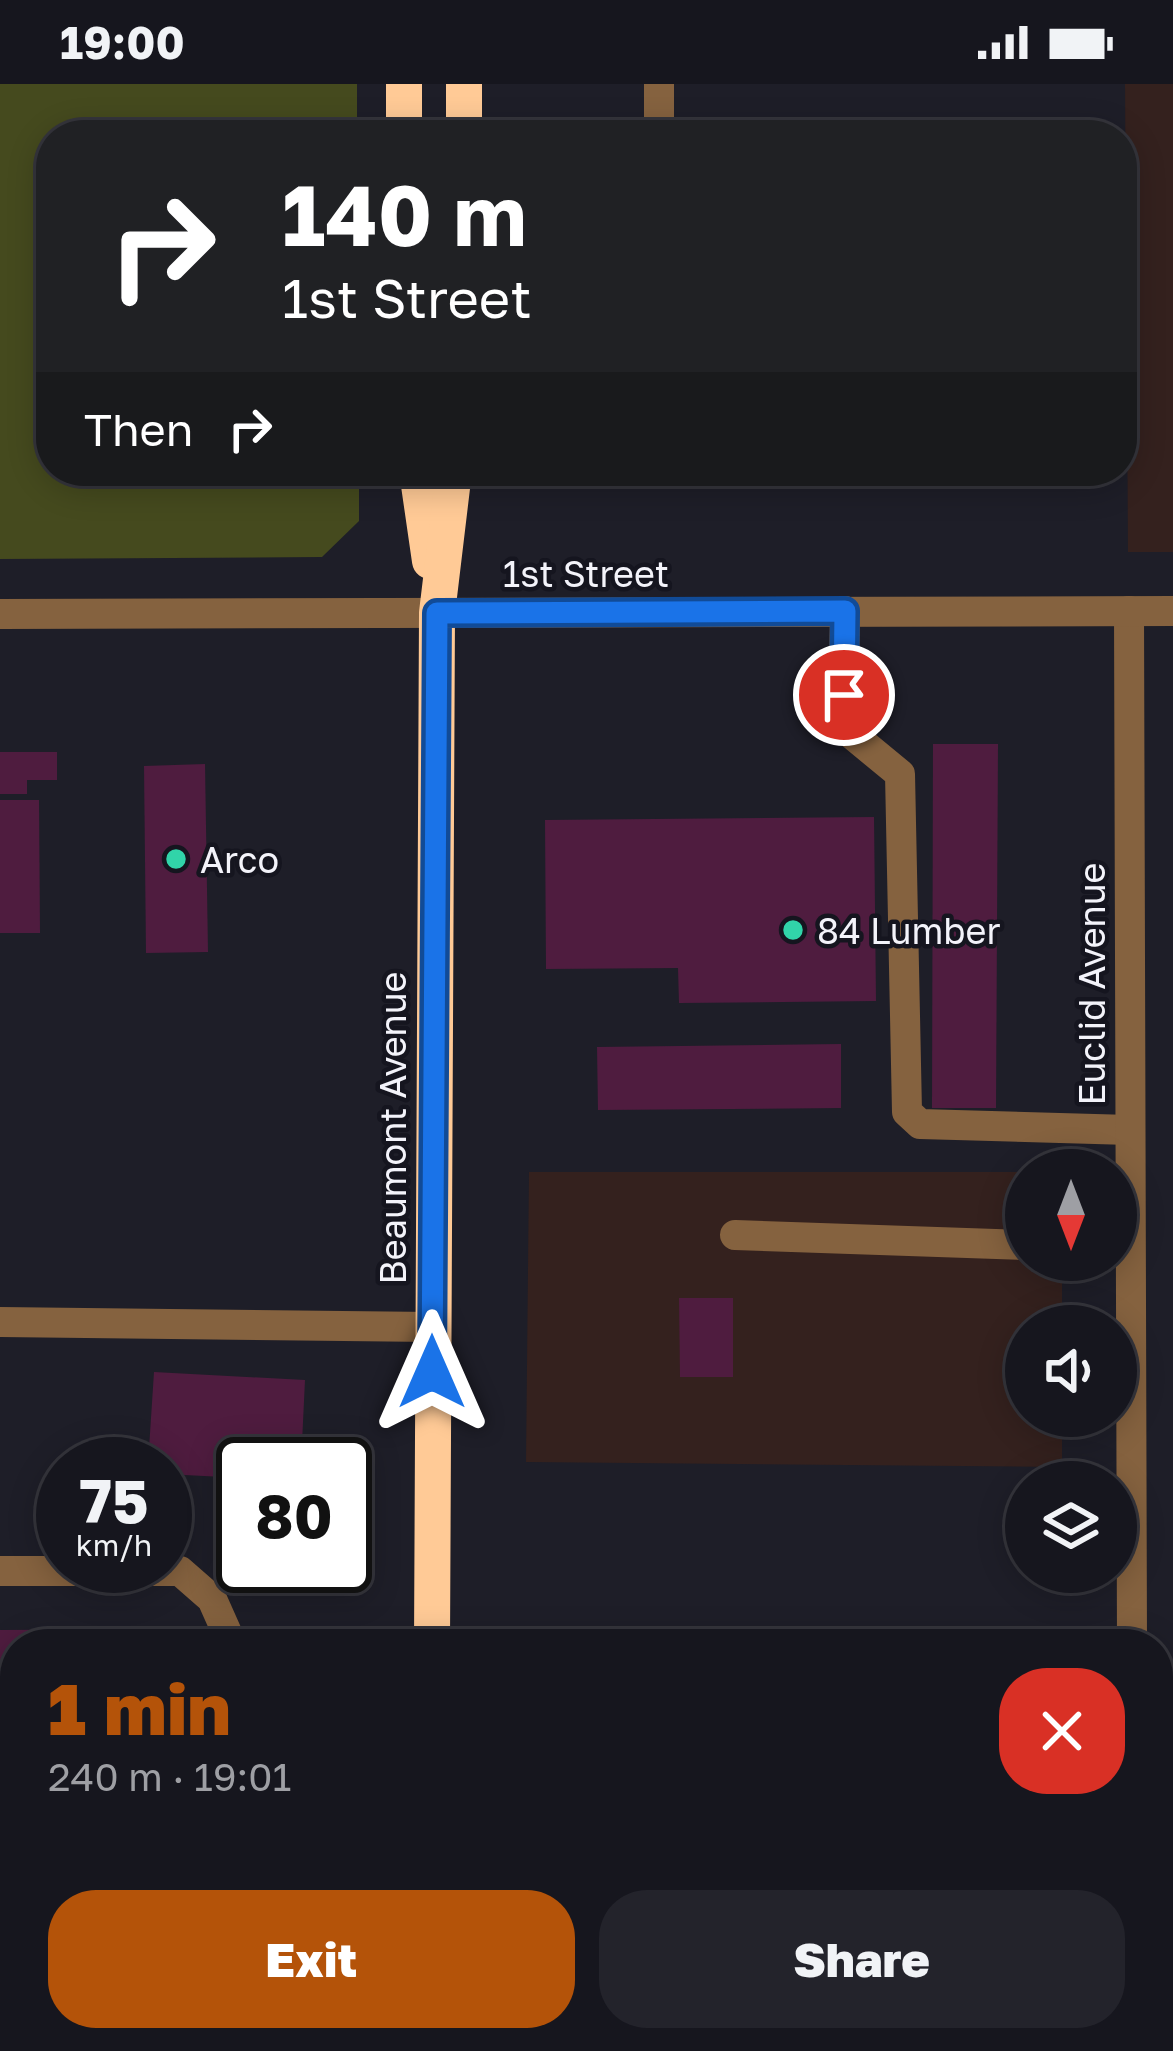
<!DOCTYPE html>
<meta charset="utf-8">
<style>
:root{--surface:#16161e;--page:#23232b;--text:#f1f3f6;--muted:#9e9fa4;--line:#35353c;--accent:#b45309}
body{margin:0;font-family:"Golos Text",sans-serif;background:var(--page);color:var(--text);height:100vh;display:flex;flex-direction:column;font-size:45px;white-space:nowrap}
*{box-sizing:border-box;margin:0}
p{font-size:39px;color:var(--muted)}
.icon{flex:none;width:66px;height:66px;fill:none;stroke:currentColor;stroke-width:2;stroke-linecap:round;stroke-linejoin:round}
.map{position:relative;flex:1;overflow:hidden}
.drawer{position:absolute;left:0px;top:1545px;width:1173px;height:423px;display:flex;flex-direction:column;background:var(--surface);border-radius:48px 48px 0 0;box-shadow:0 6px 30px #0003,0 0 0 3px var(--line)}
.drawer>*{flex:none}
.banner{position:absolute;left:36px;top:36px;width:1101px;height:366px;border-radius:48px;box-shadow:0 6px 30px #0003,0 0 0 3px var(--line);background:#202124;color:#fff;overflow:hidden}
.needle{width:78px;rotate:180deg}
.buttons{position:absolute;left:1005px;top:1065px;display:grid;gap:24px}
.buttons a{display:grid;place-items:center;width:132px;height:132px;border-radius:50%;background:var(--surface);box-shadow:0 6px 30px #0003,0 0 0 3px var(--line);font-size:60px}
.speed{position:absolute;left:36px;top:1353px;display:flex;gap:24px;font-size:60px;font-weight:700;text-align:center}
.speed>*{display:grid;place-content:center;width:156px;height:156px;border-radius:50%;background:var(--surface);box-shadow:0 6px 30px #0003,0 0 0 3px var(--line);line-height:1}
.speed small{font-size:30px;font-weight:400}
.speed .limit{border:6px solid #111;border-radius:18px;background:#fff;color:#111}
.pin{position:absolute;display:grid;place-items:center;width:102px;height:102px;color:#fff;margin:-51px;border:6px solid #fff;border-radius:50%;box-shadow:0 3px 12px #0007}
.me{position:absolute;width:132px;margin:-66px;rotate:0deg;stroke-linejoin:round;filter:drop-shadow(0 0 9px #0008)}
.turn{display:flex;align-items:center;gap:42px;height:252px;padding:0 48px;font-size:54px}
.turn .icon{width:156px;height:156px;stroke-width:2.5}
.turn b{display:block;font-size:84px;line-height:102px}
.then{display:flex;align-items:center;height:114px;padding:0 48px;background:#0003;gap:24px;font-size:45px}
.round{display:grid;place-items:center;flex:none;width:126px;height:126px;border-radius:48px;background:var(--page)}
.summary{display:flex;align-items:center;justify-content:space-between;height:204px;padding:0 48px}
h1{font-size:72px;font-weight:800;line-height:90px;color:var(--accent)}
.cta{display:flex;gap:24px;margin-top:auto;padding:24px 48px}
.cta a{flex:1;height:138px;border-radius:48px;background:var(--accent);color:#fff;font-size:48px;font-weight:800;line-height:138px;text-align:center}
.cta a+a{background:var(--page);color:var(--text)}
.status{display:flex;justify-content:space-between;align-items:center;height:84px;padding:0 60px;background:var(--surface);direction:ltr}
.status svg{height:33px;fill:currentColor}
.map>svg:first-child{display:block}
.industrial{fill:#34211e}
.green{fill:#454a1e}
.building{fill:#4f1c3f}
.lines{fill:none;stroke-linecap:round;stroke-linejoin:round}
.minor{stroke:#85623f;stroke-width:30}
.highway{stroke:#ffca96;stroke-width:36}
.route-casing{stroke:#114b97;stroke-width:30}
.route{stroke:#1a73e8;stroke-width:21}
.poi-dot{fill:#31d4a9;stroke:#15151f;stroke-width:4.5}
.labels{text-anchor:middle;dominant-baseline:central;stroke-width:9;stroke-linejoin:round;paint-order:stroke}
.street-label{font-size:36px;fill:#f3f3fa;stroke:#15151f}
.poi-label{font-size:36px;fill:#f3f3fa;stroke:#15151f;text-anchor:start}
</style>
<div class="status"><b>19:00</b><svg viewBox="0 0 49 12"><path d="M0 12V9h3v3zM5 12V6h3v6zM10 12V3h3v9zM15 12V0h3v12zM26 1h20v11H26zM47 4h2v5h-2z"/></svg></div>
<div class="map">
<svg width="1173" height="1967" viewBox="0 0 1173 1967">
<rect width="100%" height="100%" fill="#1e1e28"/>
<g class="industrial">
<path d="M1125,0H1173V468H1128Z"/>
<path d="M529,1088H1026V1176H1062V1242H1026V1332H1062V1383L526,1378Z"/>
</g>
<path class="green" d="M0,0H357V51H51V387H359V437L322,473L0,475Z"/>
<g class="building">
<path d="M933,660H998L996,1024H932Z"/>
<path d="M0,668H57V696H27V710H0Z"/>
<path d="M205,680L208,868L146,869L144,682Z"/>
<path d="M0,716H39L40,849H0Z"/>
<path d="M874,733L876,917L679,919L678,884L546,885L545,736Z"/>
<path d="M841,960V1024L598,1026L597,963Z"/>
<path d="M679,1214H733V1293H680Z"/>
<path d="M154,1288L305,1296L301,1380H243V1394L165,1390V1380H148Z"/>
<path d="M170,1545V1560H15V1953H173V1967H0V1546Z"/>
</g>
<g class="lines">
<g class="minor">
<path d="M659,0V51"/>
<path d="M845,527L843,643L900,690L907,1028L920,1040L1130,1046"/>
<path d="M1129,527L1132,1560"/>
<path d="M0,530L1173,527"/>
<path d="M735,1151L1026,1161"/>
<path d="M0,1238L432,1243"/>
<path d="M0,1487H180L212,1515L232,1560"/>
<path d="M1158,1821L1173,1820"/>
<path d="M1133,1953V1967"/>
<path d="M231,1967L232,1953"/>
</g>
<g class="highway">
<path d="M404,0V51"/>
<path d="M464,0V51"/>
<path d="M417,387L430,477"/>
<path d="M432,1560L437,529L454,387"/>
<path d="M431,1967V1953"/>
</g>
</g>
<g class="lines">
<defs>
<path id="route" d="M432,1288L437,529L845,527L844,611"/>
</defs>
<use href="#route" class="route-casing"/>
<use href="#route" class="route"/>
</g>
<g class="poi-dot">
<circle cx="176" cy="775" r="12"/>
<circle cx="793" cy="846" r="12"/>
</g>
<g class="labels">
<g class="street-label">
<text x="586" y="489">1st Street</text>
<text transform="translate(1091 900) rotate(-90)">Euclid Avenue</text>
<text transform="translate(392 1044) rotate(-90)">Beaumont Avenue</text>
</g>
<g class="poi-label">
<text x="200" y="775">Arco</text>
<text x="817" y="846">84 Lumber</text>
</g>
</g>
</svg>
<div class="buttons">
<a><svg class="needle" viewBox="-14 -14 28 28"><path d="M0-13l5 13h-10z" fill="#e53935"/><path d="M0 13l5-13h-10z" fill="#9e9fa4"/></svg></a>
<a><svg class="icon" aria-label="sound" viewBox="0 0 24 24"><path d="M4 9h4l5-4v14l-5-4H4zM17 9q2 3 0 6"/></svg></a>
<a><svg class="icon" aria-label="layers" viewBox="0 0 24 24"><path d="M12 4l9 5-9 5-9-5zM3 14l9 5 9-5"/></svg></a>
</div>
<div class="speed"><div>75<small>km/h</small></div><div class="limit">80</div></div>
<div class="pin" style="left:844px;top:611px;background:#d93025"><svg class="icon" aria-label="arrive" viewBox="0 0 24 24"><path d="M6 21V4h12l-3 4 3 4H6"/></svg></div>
<svg class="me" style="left:432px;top:1288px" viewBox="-20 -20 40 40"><path d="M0-17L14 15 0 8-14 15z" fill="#1a73e8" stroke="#fff" stroke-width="4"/></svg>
<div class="banner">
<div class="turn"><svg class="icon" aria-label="right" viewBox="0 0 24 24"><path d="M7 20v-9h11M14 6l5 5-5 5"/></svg><div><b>140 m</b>1st Street</div></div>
<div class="then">Then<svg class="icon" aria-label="right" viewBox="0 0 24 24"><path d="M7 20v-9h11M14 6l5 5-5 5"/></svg></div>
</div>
<section class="drawer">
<div class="summary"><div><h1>1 min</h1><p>240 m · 19:01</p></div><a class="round" style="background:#d93025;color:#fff"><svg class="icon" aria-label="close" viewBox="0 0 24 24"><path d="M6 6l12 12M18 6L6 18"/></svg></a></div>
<div class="cta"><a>Exit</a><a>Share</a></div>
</section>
</div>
